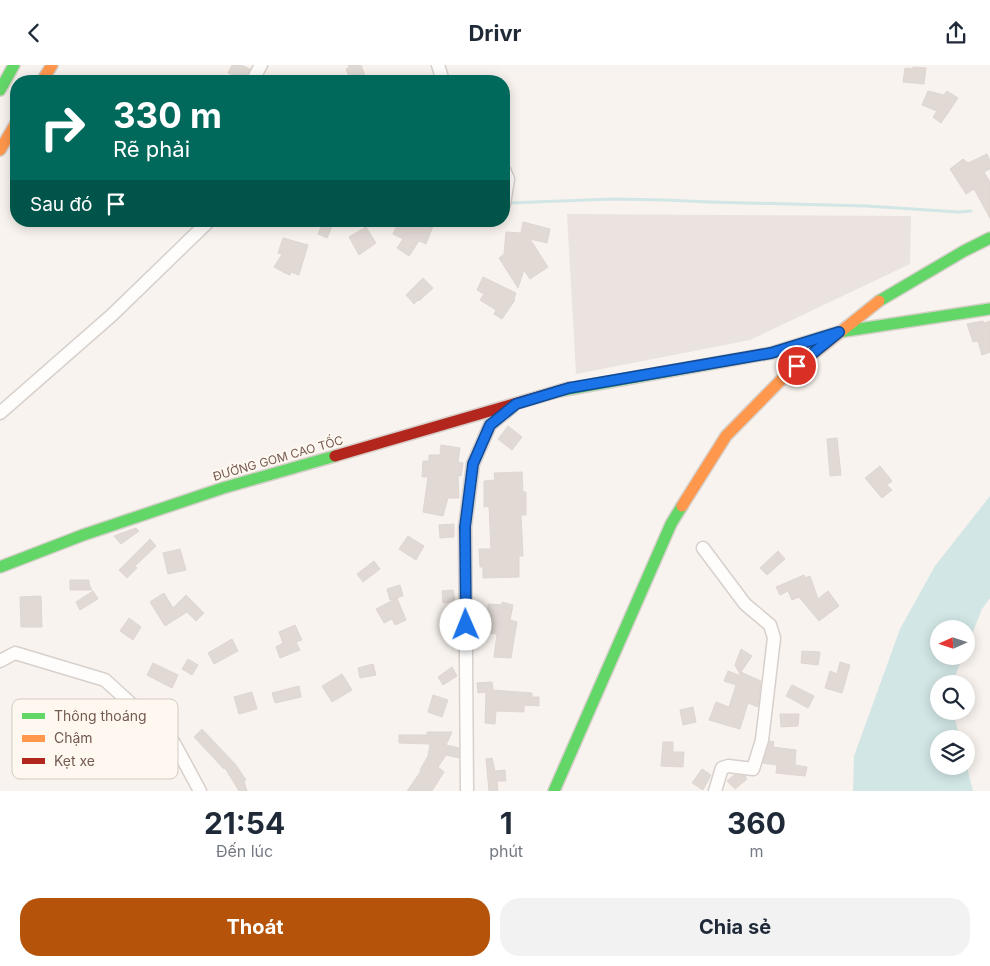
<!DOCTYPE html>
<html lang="vi">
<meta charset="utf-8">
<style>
:root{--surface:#fff;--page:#f2f2f3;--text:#1f2937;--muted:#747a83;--accent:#b45309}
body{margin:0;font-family:Inter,sans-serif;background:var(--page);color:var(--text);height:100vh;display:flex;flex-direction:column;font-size:19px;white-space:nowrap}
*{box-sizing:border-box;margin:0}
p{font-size:16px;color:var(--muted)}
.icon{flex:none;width:28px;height:28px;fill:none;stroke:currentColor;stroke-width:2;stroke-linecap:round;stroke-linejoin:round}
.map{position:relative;height:726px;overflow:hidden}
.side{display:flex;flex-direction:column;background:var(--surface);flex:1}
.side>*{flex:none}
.guide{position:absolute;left:10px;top:10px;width:500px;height:152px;border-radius:20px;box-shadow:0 2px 12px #0003;background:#00695c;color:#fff;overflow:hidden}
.needle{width:32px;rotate:267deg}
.fabs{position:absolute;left:930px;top:555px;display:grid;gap:10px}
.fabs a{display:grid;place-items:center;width:45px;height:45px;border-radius:50%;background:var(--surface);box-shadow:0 2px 12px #0003;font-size:25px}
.pin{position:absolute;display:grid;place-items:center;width:42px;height:42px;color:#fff;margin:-21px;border:2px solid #fff;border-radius:50%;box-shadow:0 1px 5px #0007}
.me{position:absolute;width:55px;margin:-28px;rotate:359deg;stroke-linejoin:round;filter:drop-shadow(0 0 4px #0008)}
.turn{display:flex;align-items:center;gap:18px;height:105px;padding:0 20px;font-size:22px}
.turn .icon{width:65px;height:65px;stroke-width:2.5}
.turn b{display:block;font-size:35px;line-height:42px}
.then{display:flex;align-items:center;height:48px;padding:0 20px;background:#0003;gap:10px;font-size:19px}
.eta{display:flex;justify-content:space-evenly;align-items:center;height:85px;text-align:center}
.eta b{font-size:30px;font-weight:700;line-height:35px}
.cta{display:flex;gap:10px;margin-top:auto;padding:10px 20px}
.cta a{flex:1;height:58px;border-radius:20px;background:var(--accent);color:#fff;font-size:20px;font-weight:700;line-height:58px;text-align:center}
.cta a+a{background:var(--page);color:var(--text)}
header{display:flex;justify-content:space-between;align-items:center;height:65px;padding:0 20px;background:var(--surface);font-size:22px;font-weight:700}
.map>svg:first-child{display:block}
.industrial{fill:#eae3df}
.water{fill:#d2e6e6}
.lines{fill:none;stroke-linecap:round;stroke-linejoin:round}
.stream{stroke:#d2e6e6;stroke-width:3}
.building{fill:#e1d9d4;stroke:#e0d6d1}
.street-casing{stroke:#d7d0cc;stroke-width:15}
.fast-casing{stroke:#d7d0ca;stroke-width:14}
.slow-casing{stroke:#d7d0ca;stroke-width:14}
.jam-casing{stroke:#d7d0ca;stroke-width:14}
.street{stroke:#fefdfc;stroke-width:12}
.fast{stroke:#63d668;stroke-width:11}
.slow{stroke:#ff974d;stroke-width:11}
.jam{stroke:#b3261e;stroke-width:11}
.route-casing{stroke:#114b97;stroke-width:12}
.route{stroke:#1a73e8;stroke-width:9}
.labels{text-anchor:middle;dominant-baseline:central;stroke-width:4;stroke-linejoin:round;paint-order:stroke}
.street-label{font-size:12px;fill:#745a50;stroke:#fef8f1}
.key{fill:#fef8f1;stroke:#d5c9c1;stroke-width:1}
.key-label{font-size:14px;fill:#745a50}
</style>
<header><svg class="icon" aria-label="back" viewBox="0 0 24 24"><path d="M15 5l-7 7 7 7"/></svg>Drivr<svg class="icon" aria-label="share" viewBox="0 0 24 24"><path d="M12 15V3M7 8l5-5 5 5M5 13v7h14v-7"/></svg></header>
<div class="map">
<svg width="990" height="726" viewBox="0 0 990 726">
<rect width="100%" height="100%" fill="#f8f3ee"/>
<path class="industrial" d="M567,149L911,151L910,199L750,275L576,309Z"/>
<path class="water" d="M990,431V533L982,544L966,584V564H939V591H963L952,619H939V646H953L960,674H939V701H966V698L973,726H853L854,691L900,564L935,501Z"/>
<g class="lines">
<path class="stream" d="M507,138L613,134L665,135L710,137L867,141L958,147L971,146"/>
</g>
<g class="building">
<path d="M232,0H241L250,4L247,16L228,8Z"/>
<path d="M348,0H361L367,16H351L346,4L349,3Z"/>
<path d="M913,2L926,3L924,19L903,17L905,3L913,4Z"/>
<path d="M928,26L944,30L947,26L958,33L941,58L933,52L937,46L922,40Z"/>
<path d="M987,89L990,96V104L984,107L990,117V153L974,124L966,129L950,104L963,94L968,98Z"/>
<path d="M413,156H435L426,179L419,176L409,191L397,183L403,174L393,169L398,158L410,163Z"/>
<path d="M323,157L332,161L327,173L318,169Z"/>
<path d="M523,157L550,164L547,178L530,174L548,202L530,214L524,205L518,223L499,193L504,189L506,167L521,168Z"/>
<path d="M366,162L376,178L359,190L349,172Z"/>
<path d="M283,173L308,180L299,210L291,207L290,210L285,208L274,202L282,189L278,188Z"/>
<path d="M483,212L516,228L514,234L515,235L502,254L494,249L496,245L480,235L484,229L477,225Z"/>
<path d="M423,213L433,223L419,236L418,235L414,239L406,230Z"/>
<path d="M983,256L984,258L990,256V287L982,290L978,276L973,277L967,259Z"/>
<path d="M508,361L522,372L512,385L498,374Z"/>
<path d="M837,373L841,410L830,411L827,374Z"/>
<path d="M441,380L460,383L458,397L463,398L461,411L458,410L459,433H448L443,451L423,447L428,412H422L423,396H429V390H440Z"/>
<path d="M880,401L892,416L887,420L892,425L882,433L865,413Z"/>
<path d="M522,407L523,427H526V450H521L523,491H519V512L483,513V502H480L479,484H491L489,441L484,442V416L495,415L494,408Z"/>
<path d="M454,459V472L440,473L439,460Z"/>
<path d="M136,463L139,466L121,479L114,471Z"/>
<path d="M408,471L424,481L416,495L399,484Z"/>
<path d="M150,474L156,481L135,501L137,503L127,513L119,505Z"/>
<path d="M180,484L186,505L168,509L163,488Z"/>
<path d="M778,486L785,494L767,510L760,503Z"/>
<path d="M374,496L380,504L363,517L357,509Z"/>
<path d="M804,510L805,513L810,511L818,534L828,526L839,541L819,556L799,532L792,535L788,526L780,530L776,522Z"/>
<path d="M70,515H89V519L92,525H70Z"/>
<path d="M400,520L403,531L390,535L387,524Z"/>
<path d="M453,525L455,536L443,538L442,526Z"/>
<path d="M93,526L98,534L80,545L76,537Z"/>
<path d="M164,528L173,543L186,530L204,548L196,556L187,547L165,561L150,537Z"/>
<path d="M41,531L42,562H21L20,532Z"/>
<path d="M397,533L406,555L395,560L392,554L384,558L376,544Z"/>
<path d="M502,537L513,540L510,555L517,557L511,593L494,592L497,569L478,568L479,557H487L488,539L502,540Z"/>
<path d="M129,553L141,562L133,575L120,566Z"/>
<path d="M295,560L302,575L296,577L300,585L280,593L276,582L283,578L279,567Z"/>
<path d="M232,574L238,586L214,599L208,588Z"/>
<path d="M741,584L752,591L741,607L761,616L758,642L748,638L740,664L709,655L716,637L729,642L736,620L724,616L728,606L741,611L735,600Z"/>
<path d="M802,586L820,587L818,600L801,598Z"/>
<path d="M188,594L198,600L192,610L182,604Z"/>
<path d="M840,597L850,600L842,628L825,623L830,606L837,609Z"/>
<path d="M153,598L178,610L172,623L147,610Z"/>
<path d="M373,599L376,610L360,613L358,603Z"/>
<path d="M452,602L457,611L443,620L438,612Z"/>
<path d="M342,609L352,625L332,637L322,621Z"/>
<path d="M492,617L493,625L532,628V632H539V641L524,640V647L496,646L495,659L485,658L486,627L478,628L477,618Z"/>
<path d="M792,620L814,631L808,643L786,631Z"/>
<path d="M299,621L301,632L275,638L272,628Z"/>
<path d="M252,627L257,644L239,649L234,632Z"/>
<path d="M433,630L448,635L442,652L428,647Z"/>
<path d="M693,642L696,657L683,660L680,645Z"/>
<path d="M780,649H799L798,661L781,662Z"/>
<path d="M202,664L236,700L246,715L244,716L247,726H239L225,703L224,704L194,672Z"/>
<path d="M427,667H452L446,680L459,683V693L446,690L438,702L444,707L432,726H407L421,706L420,705L428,691L430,679L399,678V670H427Z"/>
<path d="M770,676L774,677L773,682L796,685L795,700L807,702L805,711L776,708L777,700L763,698Z"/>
<path d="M663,677H673V687H684L683,702L661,701Z"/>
<path d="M492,693L495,706L505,705L506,716H497L498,726H489L486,694Z"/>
<path d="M702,704L711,710L703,725L692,718Z"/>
<path d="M734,710L745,711L747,714L735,724L727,716Z"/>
</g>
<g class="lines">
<defs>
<g id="street">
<path d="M438,0L443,16"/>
<path d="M255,16V11L261,0"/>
<path d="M504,105L508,114L504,139"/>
<path d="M0,348L112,250L209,156"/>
<path d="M703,483L745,539L770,560L774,573L762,675L753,704L728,701L722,703L715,726"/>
<path d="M0,596L15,588L105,615L174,678L200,726"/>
<path d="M467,726L465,462L473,399L490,360L512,342"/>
</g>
<g id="fast">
<path d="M0,25L14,0"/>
<path d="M879,236L964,186L990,173"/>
<path d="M559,326L771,288L839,267L990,244"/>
<path d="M0,502L83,470L223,423L335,391"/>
<path d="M554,726L671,459L682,441"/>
</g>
<g id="slow">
<path d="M42,16L52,0"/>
<path d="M0,85L16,58"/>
<path d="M682,441L726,371L783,313L879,236"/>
</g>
<path id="jam" d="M335,391L569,323"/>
</defs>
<use href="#street" class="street-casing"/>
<use href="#fast" class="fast-casing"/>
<use href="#slow" class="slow-casing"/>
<use href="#jam" class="jam-casing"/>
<use href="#street" class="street"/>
<use href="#fast" class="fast"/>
<use href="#slow" class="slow"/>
<use href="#jam" class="jam"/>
</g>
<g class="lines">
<defs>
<path id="route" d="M466,560L465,462L473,399L490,360L516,339L569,323L771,288L839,267L797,301"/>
</defs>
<use href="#route" class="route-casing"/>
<use href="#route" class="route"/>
</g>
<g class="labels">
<g class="street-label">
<text transform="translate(278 393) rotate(-16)">ĐƯỜNG GOM CAO TỐC</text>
</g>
</g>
<rect x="12" y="634" width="166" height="80" rx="8" class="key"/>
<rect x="22" y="648" width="23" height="6" fill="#63d668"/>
<rect x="22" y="670" width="23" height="7" fill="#ff974d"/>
<rect x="22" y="693" width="23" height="6" fill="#b3261e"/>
<g class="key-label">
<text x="54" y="656">Thông thoáng</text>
<text x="54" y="678">Chậm</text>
<text x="54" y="701">Kẹt xe</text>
</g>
</svg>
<div class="fabs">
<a><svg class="needle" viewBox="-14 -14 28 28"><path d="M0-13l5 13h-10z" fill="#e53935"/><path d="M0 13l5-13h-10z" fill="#747a83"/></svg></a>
<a><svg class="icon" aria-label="search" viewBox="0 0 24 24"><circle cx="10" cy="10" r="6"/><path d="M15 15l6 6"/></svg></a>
<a><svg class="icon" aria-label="layers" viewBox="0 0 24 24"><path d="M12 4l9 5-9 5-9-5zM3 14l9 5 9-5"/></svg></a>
</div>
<div class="pin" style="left:797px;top:301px;background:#d93025"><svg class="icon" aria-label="arrive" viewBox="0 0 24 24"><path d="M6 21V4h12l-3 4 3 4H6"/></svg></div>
<svg class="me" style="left:466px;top:560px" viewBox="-20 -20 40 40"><circle r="19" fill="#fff"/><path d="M0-13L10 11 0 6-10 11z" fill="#1a73e8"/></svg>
<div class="guide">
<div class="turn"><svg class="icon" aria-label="right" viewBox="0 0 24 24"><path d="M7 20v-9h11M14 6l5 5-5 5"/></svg><div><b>330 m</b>Rẽ phải</div></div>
<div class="then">Sau đó<svg class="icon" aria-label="arrive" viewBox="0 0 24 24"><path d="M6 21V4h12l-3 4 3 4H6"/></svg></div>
</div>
</div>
<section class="side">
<div class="eta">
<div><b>21:54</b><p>Đến lúc</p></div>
<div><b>1</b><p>phút</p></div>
<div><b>360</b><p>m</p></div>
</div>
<div class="cta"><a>Thoát</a><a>Chia sẻ</a></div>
</section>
